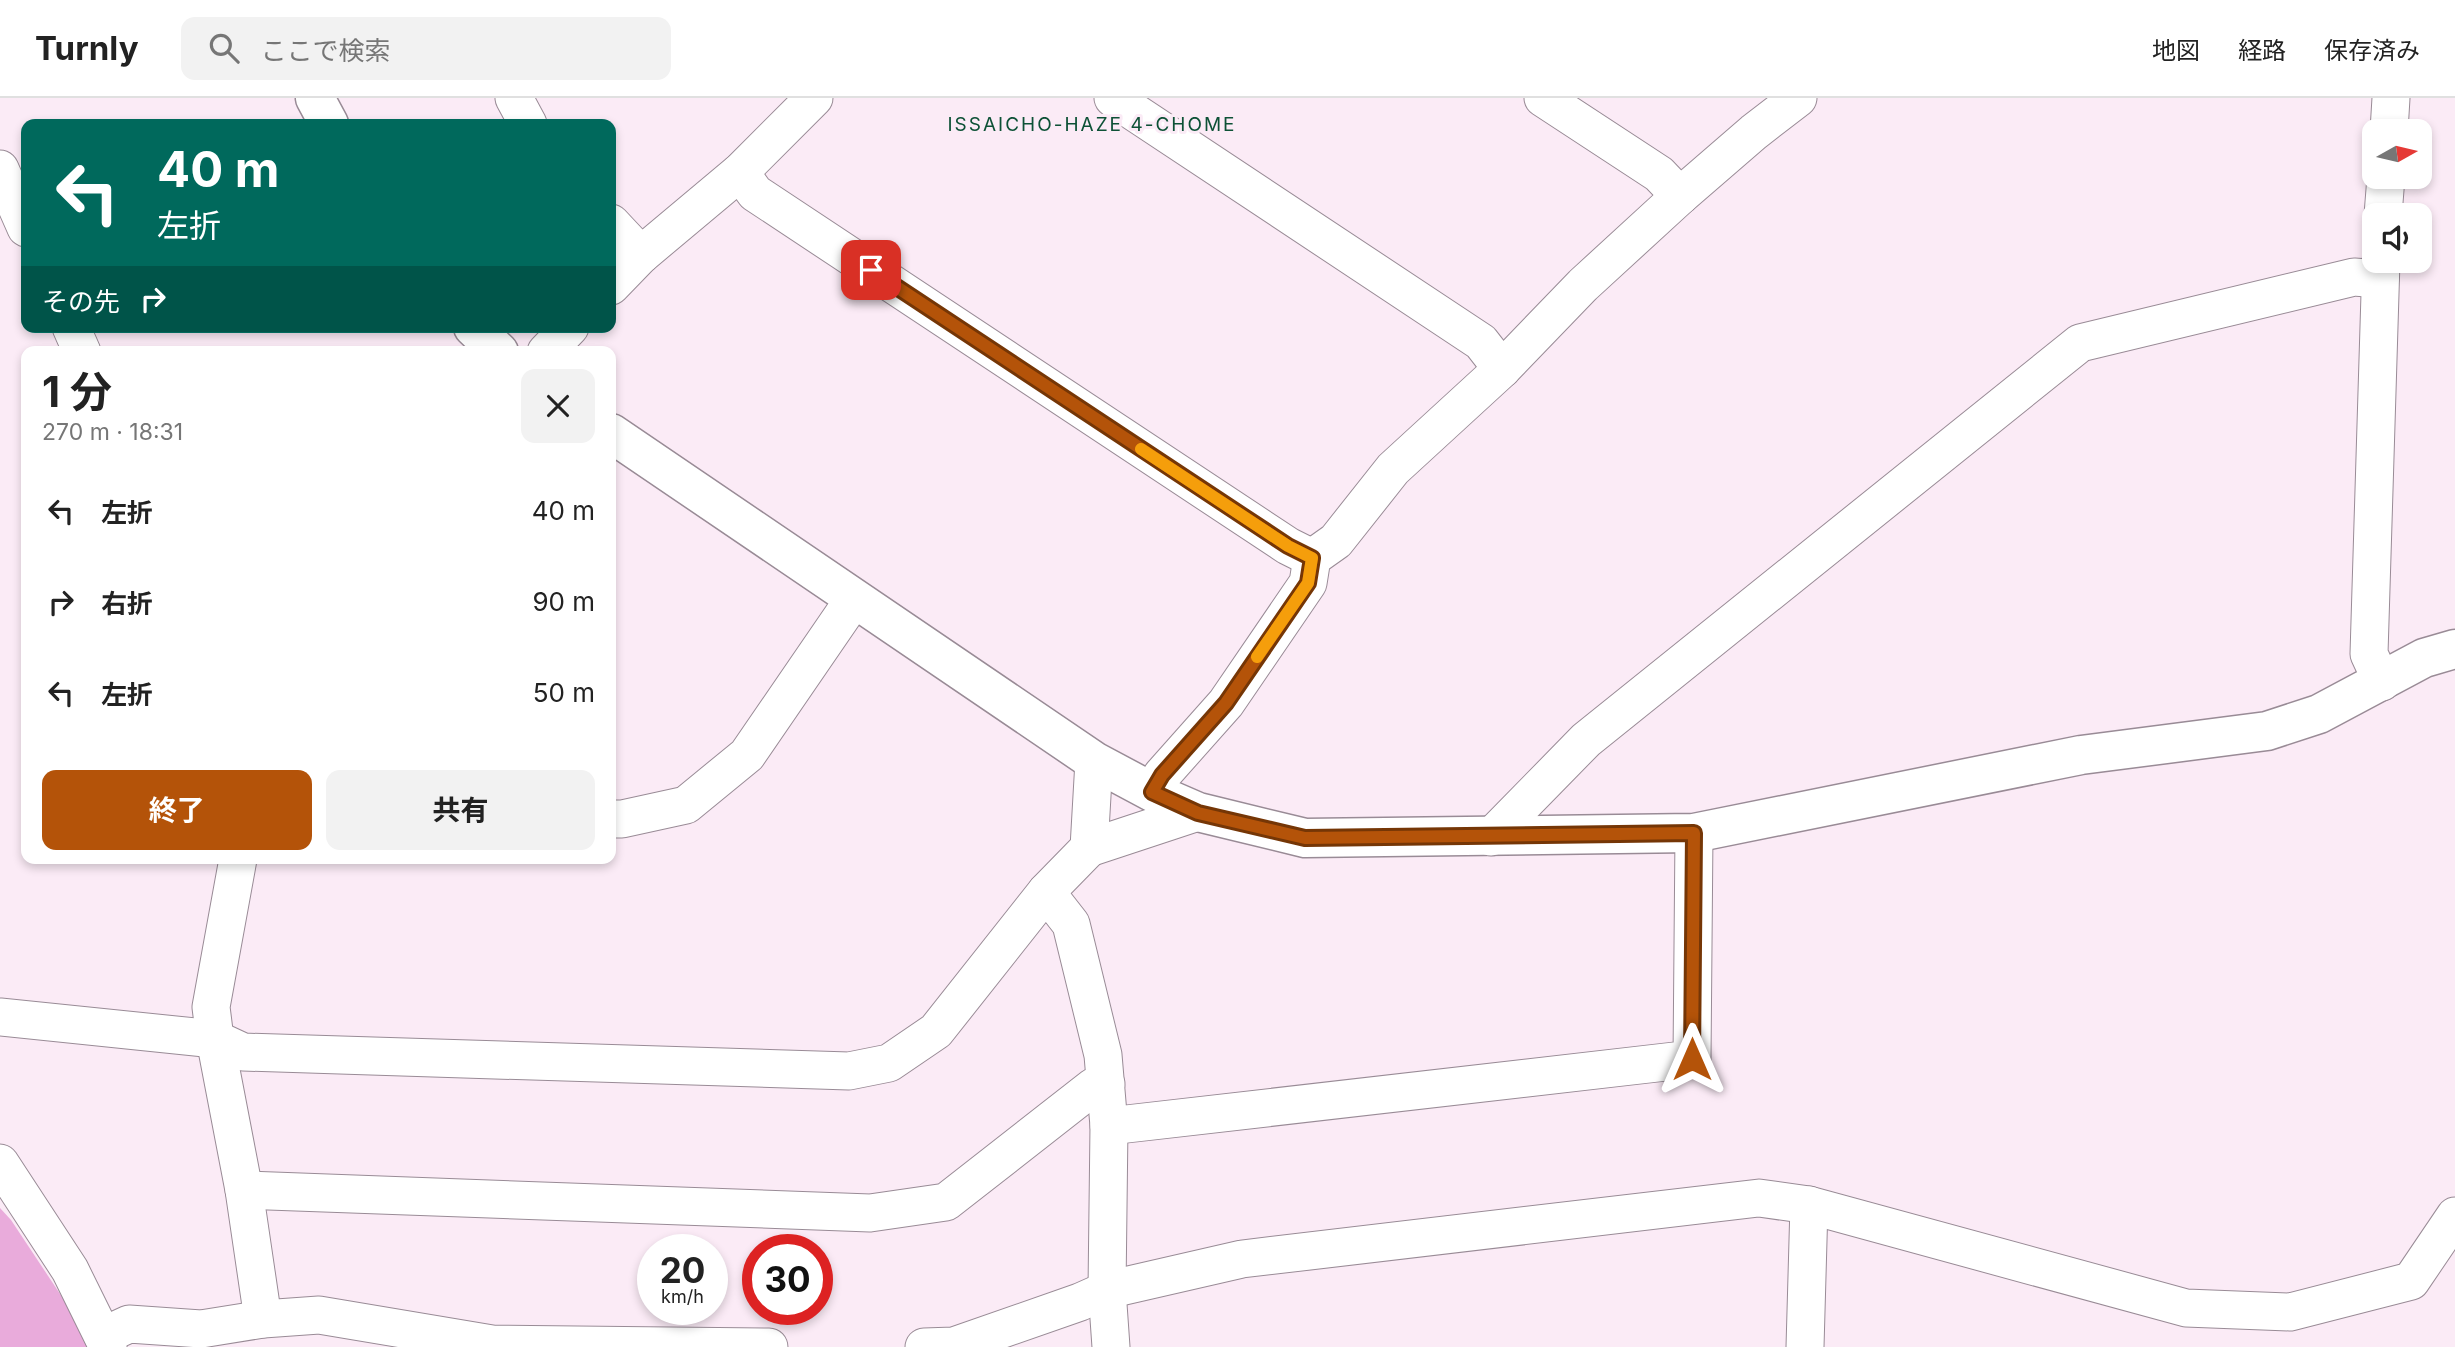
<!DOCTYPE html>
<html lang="ja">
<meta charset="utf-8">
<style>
:root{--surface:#fff;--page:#f2f2f2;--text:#222;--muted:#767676;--line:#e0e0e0;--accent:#b45309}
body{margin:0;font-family:Inter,"Noto Sans JP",sans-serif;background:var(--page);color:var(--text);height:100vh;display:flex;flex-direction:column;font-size:26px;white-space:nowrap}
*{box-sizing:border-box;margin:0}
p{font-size:23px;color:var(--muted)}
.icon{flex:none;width:38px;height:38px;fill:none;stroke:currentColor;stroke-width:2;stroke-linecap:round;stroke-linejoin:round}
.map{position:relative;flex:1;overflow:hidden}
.details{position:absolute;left:21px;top:248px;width:595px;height:518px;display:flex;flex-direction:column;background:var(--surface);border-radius:14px;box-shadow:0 4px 10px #0003}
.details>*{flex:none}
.hud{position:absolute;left:21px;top:21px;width:595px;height:214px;border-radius:14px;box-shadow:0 4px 10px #0003;background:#00695c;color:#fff;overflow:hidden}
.needle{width:46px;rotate:82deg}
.fabs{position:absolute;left:2362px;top:21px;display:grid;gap:14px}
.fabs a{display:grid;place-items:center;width:70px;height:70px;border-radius:14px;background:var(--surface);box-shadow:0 4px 10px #0003;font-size:35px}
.speed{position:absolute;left:637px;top:1136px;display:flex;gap:14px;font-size:35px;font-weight:700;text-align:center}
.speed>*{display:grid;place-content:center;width:91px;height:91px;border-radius:50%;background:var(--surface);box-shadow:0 4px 10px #0003;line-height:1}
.speed small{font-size:18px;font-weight:400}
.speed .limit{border:10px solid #d22;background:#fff;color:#111}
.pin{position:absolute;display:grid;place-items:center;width:60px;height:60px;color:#fff;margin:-30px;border-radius:14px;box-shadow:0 4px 10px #0006}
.me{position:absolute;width:77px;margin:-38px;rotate:0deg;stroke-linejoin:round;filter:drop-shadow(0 0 5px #0008)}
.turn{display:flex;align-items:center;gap:24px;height:147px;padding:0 21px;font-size:32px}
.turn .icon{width:91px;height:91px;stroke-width:2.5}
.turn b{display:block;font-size:49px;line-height:60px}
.then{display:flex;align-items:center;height:66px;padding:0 21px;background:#0003;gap:14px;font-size:26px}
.round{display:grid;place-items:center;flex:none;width:74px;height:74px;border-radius:14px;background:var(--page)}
.headline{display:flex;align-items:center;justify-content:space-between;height:119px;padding:0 21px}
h1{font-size:42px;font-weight:700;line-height:52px}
.button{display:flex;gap:14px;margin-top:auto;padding:14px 21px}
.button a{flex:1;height:80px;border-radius:14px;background:var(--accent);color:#fff;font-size:28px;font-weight:700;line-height:80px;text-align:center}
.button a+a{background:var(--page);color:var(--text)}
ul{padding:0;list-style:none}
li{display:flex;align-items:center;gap:21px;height:91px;padding:0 21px}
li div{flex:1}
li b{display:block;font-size:26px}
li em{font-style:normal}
header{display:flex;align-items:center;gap:42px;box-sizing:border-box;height:98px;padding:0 35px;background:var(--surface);border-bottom:2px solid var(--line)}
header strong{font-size:33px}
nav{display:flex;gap:38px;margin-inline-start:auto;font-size:24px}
.search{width:490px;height:63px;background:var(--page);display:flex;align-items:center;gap:18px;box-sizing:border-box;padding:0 24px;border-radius:14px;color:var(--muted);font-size:26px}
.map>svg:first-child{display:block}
.forest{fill:#e9abdb}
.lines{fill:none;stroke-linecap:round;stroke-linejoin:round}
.minor-casing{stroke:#998b96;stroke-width:39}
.tertiary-casing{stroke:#998b96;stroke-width:41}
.minor{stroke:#fff;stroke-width:37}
.tertiary{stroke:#fff;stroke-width:38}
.route-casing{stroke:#753606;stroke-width:18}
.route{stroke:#b45309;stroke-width:12}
.slow{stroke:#f59e0b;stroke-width:12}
.labels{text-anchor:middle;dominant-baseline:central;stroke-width:6;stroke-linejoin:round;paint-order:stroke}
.neighbourhood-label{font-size:19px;letter-spacing:2px;fill:#0d5136;stroke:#fbebf6}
</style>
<header>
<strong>Turnly</strong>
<div class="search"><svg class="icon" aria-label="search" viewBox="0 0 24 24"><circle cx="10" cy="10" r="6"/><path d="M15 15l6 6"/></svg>ここで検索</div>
<nav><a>地図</a><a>経路</a><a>保存済み</a></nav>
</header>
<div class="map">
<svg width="2455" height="1249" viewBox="0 0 2455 1249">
<rect width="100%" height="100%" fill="#fbebf6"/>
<path class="forest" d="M0,1110L11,1122L72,1214L89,1249H0Z"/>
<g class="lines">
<defs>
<g id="minor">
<path d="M514,0L528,26"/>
<path d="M1113,0L1481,244L1502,271"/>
<path d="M1543,0L1659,76L1680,98"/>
<path d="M2389,33L2391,0"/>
<path d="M0,71L26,130"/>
<path d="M740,74L755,95L1288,448L1312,460"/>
<path d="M2383,117L2386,79"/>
<path d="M611,125L641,157"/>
<path d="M2381,163L2369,556L2382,584"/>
<path d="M611,188L641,157L740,74L814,0"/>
<path d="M71,229L82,254"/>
<path d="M546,254L570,229"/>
<path d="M1152,694L1162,677L1226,605L1308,485L1312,460L1336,443L1393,371L1502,271L1583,187L1680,98L1754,34L1798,0"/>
<path d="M611,721H622L686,707L747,657L854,501"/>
<path d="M1491,739L1586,642L2080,245L2354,179L2380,181"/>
<path d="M1089,750L1198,714"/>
<path d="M238,761L211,909L215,941L244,1092L263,1221"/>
<path d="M1046,794L1071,826L1103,957L1109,1028L1107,1192L1111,1249"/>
<path d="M0,919L215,941L243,954L849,973L889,965L936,933L1046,794L1089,750L1094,663"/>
<path d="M1109,1028L1692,961L1694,735"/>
<path d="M0,1065L70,1172L108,1249"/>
<path d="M244,1092L870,1115L946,1104L1093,989L1106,986"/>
<path d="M103,1238L129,1226L201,1231L263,1221L319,1217L492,1246L769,1249"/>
<path d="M924,1249L954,1248L1080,1204L1107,1192L1242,1161L1759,1100L1809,1107L2186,1210L2290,1214L2411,1183L2455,1118"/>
<path d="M1805,1249L1809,1107"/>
</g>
<g id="tertiary">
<path d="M315,0L329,26"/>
<path d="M473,229L499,254"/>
<path d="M611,335L1094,663L1152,694L1198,714L1305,740L1694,735L2081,657L2267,633L2319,616L2424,560L2455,551"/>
</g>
</defs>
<use href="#minor" class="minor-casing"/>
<use href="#tertiary" class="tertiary-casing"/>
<use href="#minor" class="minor"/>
<use href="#tertiary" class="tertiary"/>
</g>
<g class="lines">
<defs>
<path id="route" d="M871,172L1288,448L1312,460L1308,485L1226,605L1162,677L1152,694L1198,715L1305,740L1694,735L1692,961"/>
</defs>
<use href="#route" class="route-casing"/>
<use href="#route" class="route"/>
<path class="slow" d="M1141,351L1288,448L1312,460L1308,485L1257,559"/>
</g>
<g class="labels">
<g class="neighbourhood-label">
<text x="1092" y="26">ISSAICHO-HAZE 4-CHOME</text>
</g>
</g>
</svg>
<div class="fabs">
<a><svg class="needle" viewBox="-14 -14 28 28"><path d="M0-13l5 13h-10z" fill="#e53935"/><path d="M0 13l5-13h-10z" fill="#767676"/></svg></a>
<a><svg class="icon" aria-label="sound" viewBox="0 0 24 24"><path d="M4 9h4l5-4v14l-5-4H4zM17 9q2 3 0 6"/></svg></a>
</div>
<div class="speed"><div>20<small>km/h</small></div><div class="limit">30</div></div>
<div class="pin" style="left:871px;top:172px;background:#d93025"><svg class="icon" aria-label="arrive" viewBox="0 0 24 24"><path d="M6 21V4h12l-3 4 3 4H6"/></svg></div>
<svg class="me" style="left:1692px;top:961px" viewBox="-20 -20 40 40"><path d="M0-17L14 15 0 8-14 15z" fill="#b45309" stroke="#fff" stroke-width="4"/></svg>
<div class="hud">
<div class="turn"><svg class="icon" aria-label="left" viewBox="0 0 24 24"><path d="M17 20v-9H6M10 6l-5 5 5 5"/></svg><div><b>40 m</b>左折</div></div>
<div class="then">その先<svg class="icon" aria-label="right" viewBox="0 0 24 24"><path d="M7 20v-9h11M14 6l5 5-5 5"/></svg></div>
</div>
<section class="details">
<div class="headline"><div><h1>1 分</h1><p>270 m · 18:31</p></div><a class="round"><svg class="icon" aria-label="close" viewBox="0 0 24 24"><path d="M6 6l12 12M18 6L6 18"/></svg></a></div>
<ul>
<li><svg class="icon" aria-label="left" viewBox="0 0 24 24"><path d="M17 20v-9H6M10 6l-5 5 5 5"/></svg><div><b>左折</b></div><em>40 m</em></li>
<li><svg class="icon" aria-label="right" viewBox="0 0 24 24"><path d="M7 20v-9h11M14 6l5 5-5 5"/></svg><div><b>右折</b></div><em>90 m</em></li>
<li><svg class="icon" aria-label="left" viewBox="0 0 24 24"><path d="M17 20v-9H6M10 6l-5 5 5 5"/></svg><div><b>左折</b></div><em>50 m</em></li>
</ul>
<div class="button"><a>終了</a><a>共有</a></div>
</section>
</div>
